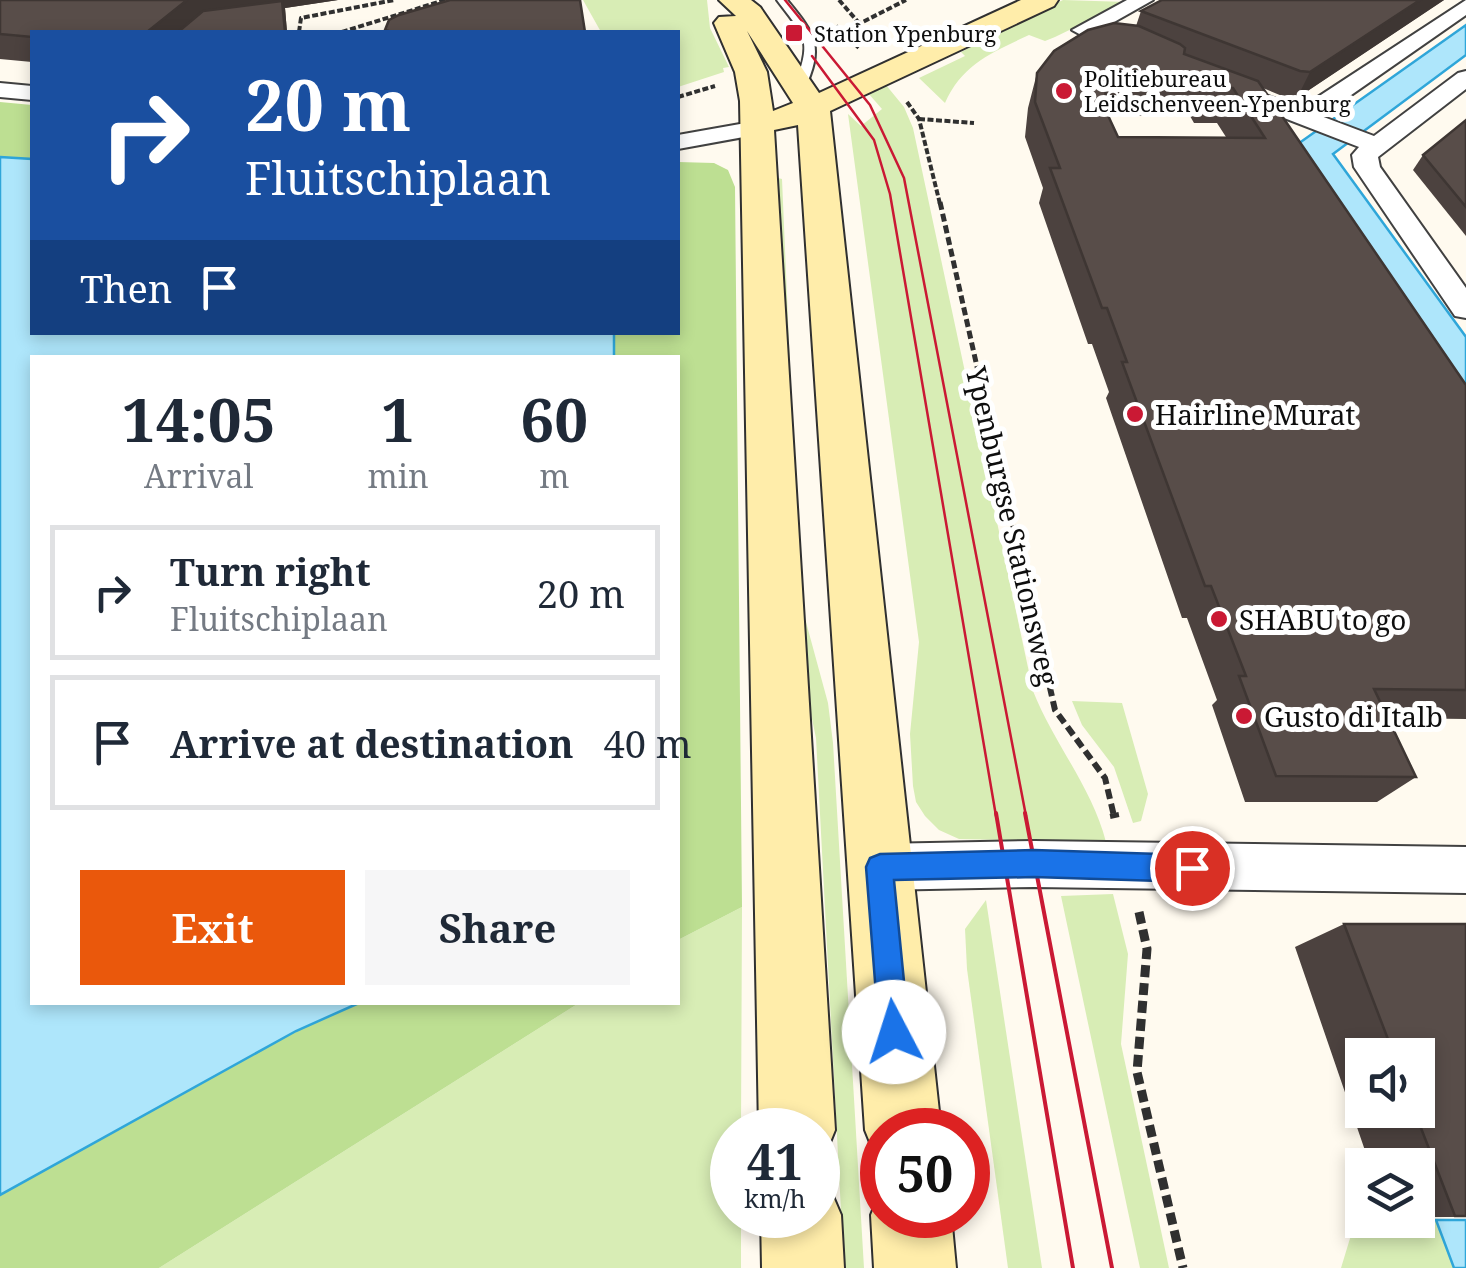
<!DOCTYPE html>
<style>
:root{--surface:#fff;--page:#f6f6f7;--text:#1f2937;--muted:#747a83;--line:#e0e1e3;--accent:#ea580c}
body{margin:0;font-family:"Noto Serif",serif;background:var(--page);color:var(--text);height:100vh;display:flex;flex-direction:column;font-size:38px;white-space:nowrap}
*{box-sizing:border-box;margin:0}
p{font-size:32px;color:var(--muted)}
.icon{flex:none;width:55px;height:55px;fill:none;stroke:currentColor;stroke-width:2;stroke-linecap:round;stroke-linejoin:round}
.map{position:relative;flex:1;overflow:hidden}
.details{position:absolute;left:30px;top:355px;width:650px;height:650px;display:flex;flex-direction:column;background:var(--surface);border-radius:0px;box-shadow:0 5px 15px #0003}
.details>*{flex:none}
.top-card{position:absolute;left:30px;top:30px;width:650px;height:305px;border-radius:0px;box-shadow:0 5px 15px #0003;background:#1a4fa0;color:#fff;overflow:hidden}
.tools{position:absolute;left:1345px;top:1038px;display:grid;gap:20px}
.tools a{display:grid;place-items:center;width:90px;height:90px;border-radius:0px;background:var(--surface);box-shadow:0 5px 15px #0003;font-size:50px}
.speed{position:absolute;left:710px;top:1108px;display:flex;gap:20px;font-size:50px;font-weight:700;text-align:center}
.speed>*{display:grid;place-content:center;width:130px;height:130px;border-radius:50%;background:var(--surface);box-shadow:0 5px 15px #0003;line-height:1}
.speed small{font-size:25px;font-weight:400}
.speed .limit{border:15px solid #d22;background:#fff;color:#111}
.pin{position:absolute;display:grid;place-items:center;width:85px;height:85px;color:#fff;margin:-42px;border:5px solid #fff;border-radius:50%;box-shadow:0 2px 10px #0007}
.me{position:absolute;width:110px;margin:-55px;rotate:355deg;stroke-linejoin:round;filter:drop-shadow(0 0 8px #0008)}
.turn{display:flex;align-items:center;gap:35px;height:210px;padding:0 50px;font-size:45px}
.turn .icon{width:130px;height:130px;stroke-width:2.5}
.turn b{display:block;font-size:70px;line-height:85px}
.then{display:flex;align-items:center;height:95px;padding:0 50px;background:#0003;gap:20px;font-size:38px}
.eta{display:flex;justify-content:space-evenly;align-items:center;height:170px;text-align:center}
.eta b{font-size:60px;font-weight:700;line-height:70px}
.button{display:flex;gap:20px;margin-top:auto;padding:20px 50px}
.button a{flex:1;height:115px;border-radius:0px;background:var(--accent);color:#fff;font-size:40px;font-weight:700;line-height:115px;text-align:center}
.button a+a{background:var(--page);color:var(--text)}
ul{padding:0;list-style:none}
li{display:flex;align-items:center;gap:30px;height:135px;margin:0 20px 15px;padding:0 30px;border:5px solid var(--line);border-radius:0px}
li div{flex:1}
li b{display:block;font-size:38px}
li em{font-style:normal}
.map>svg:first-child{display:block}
.green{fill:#d8edb5}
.forest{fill:#bddf92}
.water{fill:#aee6fb;stroke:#2fa6d9;stroke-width:2.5}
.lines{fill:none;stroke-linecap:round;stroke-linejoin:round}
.service-casing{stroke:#414141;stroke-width:4}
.minor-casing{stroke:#414141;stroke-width:4}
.secondary-casing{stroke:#303030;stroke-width:4}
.path-far3{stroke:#303030;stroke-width:4;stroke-dasharray:6 2.5;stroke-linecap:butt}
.path-far2{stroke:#303030;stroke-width:5;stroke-dasharray:8 4;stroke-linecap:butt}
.path-far1{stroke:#303030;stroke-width:6;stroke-dasharray:10 5;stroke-linecap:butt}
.path{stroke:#303030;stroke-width:9;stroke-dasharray:12 6;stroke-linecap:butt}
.service{fill:#fff;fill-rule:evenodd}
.minor{fill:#fff;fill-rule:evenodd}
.secondary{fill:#ffedaa;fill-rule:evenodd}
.tram-far1{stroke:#ca1934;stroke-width:2.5}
.tram{stroke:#ca1934;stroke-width:4}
.wall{fill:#4c423f;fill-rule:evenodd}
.shaded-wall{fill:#3e3633}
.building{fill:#584d49;stroke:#3e3633;stroke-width:2.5;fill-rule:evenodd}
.route{fill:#1a73e8;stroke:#114b97;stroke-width:2.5}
.poi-dot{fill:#ca1934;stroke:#fff;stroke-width:4}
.labels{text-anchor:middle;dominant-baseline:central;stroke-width:10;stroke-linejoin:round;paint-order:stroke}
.far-poi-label{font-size:22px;fill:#0e0e0e;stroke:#fff;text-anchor:start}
.poi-label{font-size:28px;fill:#0e0e0e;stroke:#fff;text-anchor:start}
.street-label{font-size:28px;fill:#0e0e0e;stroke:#fff}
</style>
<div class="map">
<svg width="1466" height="1268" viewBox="0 0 1466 1268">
<rect width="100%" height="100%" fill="#fffaef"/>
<g class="green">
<path d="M583,0H707L710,28L729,67L723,68L724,72L678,87V32H601Z"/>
<path d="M1063,0L1127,2L1055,37L1045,41L1029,35C993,52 962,64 945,103L919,78L965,56L961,52L1010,28L1008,26Z"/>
<path d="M886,85L904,107L913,128L1033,691C1054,744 1092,787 1106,842L959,839L939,830L925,816L916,802L913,786L910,734L919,642L848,114L861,126L882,109L868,93Z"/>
<path d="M778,178L782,179L800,600L828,703L833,743L864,1268H844L816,738L803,676L774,179Z"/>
<path d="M1072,701L1122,703L1148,794L1141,821L1133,823L1114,767L1082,725Z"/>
<path d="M1113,894L1128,954L1121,1044L1169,1268H1140L1061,896Z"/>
<path d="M986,900L1042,1268H1008L967,969L965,929Z"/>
<path d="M742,907L741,1130H732V1215H741V1268H159L579,1003L678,1002V940Z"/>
<path d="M1362,1199V1220H1436L1454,1268H1341Z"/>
</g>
<g class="forest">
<path d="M0,102L32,105V159L0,157Z"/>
<path d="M678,162L714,163L728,170L735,187L742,907L678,940V358L614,357V333L678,332Z"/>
<path d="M359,1003H579L159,1268H0V1195L296,1031Z"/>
</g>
<g class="water">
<path d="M1466,25V55L1333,154L1466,337V399L1295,146Z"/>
<path d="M0,157L32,159V332H614V357L32,358V1002L359,1003L296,1031L0,1195Z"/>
<path d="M1436,1220H1466V1268H1454Z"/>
</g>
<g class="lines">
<defs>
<path id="service" d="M777,0H787C816,35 824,47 804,90L794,88C812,39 807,40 777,0Z"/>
<g id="minor">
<path d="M1127,0H1153L1091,35L1083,36L1072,30Z"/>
<path d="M1466,0V15L1321,116L1374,136L1458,73L1466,71V89L1378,157L1380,167L1466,288V318L1455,316L1354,167L1352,155L1359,147L1217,92L1213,87L1225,80L1301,108Z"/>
<path d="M0,83L32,86V100L0,97Z"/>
<path d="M757,121L769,128L766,133L678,149V135Z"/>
<path d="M1034,841L1466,847V893L1034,887L879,890L862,883L855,867L862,851L879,844Z"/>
</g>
<g id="secondary">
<path d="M719,0H751L760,7L819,93L1021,0H1058L1054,6L830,111L941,1130H882V1160L876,1157L865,1130L798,125L774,130L835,1130L824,1157L818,1160V1130H759L740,101L735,72L714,23L719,17L736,16ZM747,31L793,103L773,111L767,72Z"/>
<path d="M818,1182L829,1187L841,1215L844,1268H762L761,1215H818Z"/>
<path d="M882,1188V1215H951L956,1268H874L871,1215Z"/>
</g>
</defs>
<use href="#service" class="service-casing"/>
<use href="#minor" class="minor-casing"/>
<use href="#secondary" class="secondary-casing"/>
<g class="path-far3">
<path d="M839,0L859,23"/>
<path d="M836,26L859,48"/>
<path d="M299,32L301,18L394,0"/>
<path d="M342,32L445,0"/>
<path d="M841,33L906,0"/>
<path d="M678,97L715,86"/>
<path d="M907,102L919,119L940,204"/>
<path d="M919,119L974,123"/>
</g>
<path class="path-far2" d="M940,202L1000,469"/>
<path class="path-far1" d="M1000,467L1055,710L1105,778L1114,816"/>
<g class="path">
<path d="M1114,813L1115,818"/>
<path d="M1139,912L1147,949L1137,1072L1183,1268"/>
</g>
<use href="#service" class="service"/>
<use href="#minor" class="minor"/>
<use href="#secondary" class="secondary"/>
<g class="tram-far1">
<path d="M785,0L870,105L904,178L1026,816"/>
<path d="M812,56L874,140L890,194L996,816"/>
</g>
<g class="tram">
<path d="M996,813L1073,1268"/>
<path d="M1025,813L1112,1268"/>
</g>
</g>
<g class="wall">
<path d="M0,0H338L285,8L287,32H32V62L0,59Z"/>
<path d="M1162,0H1444L1297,98H1287L1263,88L1466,385V719L1388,718L1416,777L1377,802H1245L1212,705L1217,700L1187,618H1182L1106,398L1109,392L1092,344H1088L1039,203L1043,188L1025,137L1028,108L1037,73L1136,26L1141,11ZM1108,116H1190L1194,123H1217L1226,137H1118Z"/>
<path d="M1466,120V236L1413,170L1423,155Z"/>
<path d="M1344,924H1466V1217H1418V1165H1370L1295,947ZM1362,1055H1418V1110H1362Z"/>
</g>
<g class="shaded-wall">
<path d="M187,0H338L285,8L287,32H147Z"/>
<path d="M1420,0H1444L1297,98L1310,72Z"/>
</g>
<g class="building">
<path d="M0,0H187L147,32H32V37L0,34Z"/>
<path d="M450,0H580L585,32H392L385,30L389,20L399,15Z"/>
<path d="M1162,0H1420L1310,72L1300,71L1141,11Z"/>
<path d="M282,1L285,32H178L203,11Z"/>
<path d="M1114,23L1139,26L1180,44L1185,48L1184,54L1258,81L1466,385V690L1374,689L1416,777L1276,776L1239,676H1246L1211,586H1205L1122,362H1127L1107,308H1102L1050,168H1060L1035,102L1037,73L1054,51L1088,30ZM1106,81H1204L1208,88H1233L1265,138L1118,137L1105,109Z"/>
<path d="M1466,120V207L1423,155Z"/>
<path d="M1344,924H1466V1216H1455L1414,1110H1418V1055H1394Z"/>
</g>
<path class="route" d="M1034,850L1192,855L1201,859L1205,868L1201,878L1192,882L1034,877L894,880L909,1032L905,1042L894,1047L884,1042L879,1032L866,867L870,858L880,854Z"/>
<g class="poi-dot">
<rect x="784" y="23" width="20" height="20" rx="5"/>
<circle cx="1064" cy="91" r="10"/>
<circle cx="1135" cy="414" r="10"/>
<circle cx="1219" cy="619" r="10"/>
<circle cx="1244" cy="716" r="10"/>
</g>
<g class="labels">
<g class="far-poi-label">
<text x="814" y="33">Station Ypenburg</text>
<text x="1084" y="78">Politiebureau<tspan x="1084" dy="25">Leidschenveen-Ypenburg</tspan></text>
</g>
<g class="poi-label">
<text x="1155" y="414">Hairline Murat</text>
<text x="1239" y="619">SHABU to go</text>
<text x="1264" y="716">Gusto di Italb</text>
</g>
<g class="street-label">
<text transform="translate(1013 526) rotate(77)">Ypenburgse Stationsweg</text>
</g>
</g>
</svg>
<div class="tools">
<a><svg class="icon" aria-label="sound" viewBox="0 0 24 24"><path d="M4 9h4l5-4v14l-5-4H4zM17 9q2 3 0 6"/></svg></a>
<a><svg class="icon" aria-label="layers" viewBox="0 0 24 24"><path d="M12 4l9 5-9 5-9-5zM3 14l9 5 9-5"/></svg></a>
</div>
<div class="speed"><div>41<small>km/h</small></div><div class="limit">50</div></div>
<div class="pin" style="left:1192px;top:868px;background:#d93025"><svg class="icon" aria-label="arrive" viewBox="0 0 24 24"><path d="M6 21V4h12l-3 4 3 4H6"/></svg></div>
<svg class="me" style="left:894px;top:1032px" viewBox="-20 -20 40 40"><circle r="19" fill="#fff"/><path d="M0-13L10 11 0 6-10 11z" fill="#1a73e8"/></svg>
<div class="top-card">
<div class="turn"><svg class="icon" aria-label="right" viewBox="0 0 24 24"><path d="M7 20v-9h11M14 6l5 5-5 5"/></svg><div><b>20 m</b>Fluitschiplaan</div></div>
<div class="then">Then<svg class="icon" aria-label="arrive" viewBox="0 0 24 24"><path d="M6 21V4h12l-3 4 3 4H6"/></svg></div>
</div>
<section class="details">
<div class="eta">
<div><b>14:05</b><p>Arrival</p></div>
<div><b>1</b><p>min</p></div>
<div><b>60</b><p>m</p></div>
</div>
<ul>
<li><svg class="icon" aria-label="right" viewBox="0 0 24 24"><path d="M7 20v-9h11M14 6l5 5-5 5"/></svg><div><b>Turn right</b><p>Fluitschiplaan</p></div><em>20 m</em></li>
<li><svg class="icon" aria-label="arrive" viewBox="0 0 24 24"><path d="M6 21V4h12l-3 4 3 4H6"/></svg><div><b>Arrive at destination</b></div><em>40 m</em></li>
</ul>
<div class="button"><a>Exit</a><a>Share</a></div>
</section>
</div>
